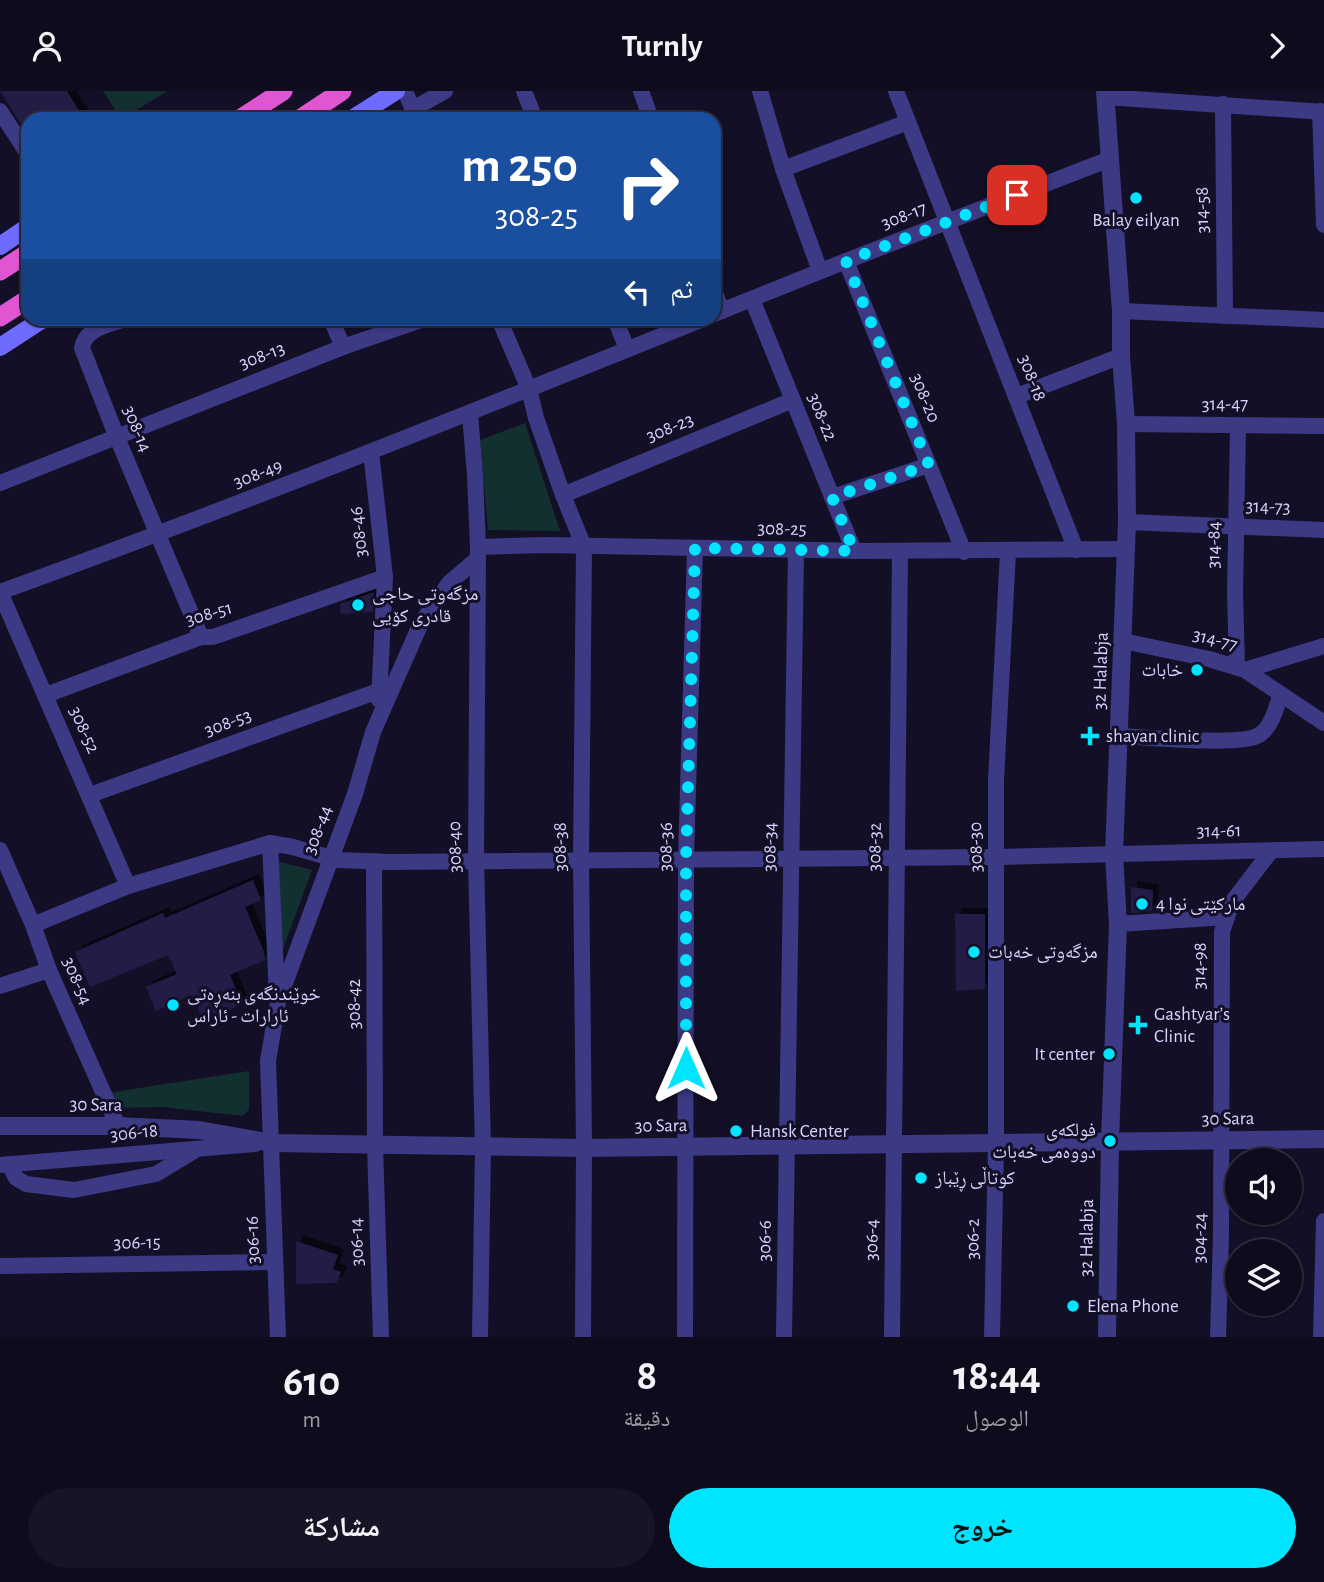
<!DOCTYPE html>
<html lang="ar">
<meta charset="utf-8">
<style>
:root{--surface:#0e0b1c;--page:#171425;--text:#f1f3f6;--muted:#9b9ba3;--line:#2e2b3b;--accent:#00e5ff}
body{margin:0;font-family:"Alegreya Sans","Noto Naskh Arabic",sans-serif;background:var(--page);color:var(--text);direction:rtl;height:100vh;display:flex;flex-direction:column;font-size:26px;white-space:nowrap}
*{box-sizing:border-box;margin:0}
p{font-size:23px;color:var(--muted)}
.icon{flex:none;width:38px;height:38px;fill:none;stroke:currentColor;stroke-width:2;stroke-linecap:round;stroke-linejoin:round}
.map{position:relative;height:1246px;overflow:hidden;direction:ltr}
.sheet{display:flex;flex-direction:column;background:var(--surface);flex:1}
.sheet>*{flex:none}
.hud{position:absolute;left:21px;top:21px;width:700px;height:214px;border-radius:21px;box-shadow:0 2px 5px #0004,0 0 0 2px var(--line);direction:rtl;background:#1a4fa0;color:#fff;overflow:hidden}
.fabs{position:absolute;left:1225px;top:1057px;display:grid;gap:14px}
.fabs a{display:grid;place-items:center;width:77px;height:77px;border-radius:50%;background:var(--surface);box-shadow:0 2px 5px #0004,0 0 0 2px var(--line);font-size:35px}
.pin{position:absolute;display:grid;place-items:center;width:60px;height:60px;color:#fff;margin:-30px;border-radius:14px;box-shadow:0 4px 10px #0006}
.me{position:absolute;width:77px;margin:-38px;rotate:0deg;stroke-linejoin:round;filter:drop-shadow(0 0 5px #0008)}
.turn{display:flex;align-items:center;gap:24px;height:147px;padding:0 28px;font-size:32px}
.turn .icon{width:91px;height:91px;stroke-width:2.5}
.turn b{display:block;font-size:49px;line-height:60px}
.then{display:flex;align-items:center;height:66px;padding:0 28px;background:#0003;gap:14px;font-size:26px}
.eta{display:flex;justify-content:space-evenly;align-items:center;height:119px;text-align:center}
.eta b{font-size:42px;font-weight:700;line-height:49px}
.cta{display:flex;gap:14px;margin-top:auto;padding:14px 28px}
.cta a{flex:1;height:80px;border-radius:42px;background:var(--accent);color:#111;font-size:28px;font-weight:700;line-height:80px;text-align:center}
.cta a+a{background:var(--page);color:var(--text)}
header{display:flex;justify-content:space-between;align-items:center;height:91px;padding:0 28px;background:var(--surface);font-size:32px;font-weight:700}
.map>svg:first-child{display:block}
.green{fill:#12302f}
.building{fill:#241b47;filter:url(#shadow)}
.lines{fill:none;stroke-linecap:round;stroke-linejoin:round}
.minor{stroke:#3d3a85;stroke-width:16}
.tertiary{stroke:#3d3a85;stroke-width:18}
.secondary{stroke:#6f6bff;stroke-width:18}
.trunk{stroke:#e055d1;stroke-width:19}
.route{stroke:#00e5ff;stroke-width:12;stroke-dasharray:0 21.6}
.poi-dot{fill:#00e5ff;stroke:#130f26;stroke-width:2.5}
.labels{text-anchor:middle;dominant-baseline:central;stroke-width:6;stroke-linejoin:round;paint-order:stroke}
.street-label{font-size:19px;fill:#d9d4ff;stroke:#130f26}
.poi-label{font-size:19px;fill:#d9d4ff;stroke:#130f26;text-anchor:start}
</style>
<header><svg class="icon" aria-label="forward" viewBox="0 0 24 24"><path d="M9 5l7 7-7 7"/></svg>Turnly<svg class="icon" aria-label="person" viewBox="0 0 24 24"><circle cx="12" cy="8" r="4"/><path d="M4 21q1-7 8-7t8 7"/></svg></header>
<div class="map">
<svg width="1324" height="1246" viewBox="0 0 1324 1246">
<defs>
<filter id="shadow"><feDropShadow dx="6" dy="-6" stdDeviation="0" flood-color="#0009"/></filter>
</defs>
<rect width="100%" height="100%" fill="#130f26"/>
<g class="green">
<path d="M103,0H168L121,28Z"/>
<path d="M525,332L560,440L488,439L480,349Z"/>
<path d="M273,769L312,779L280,866Z"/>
<path d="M249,980V1018L243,1025L163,1016L114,1017L107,1002Z"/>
</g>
<g class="building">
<path d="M0,0H67L84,28H28V44Z"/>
<path d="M374,501L373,521L341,523L340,513Z"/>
<path d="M253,789L261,809L245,816L264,861L265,869L230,884L242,913L203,930L192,904L156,920L146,896L177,883L168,864L90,896L75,861L163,822L165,827Z"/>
<path d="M1131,796L1153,799L1152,820L1131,822Z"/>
<path d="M955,823H985V898L956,900Z"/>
<path d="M296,1150L338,1164L333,1178L341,1181L337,1192L296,1193Z"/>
</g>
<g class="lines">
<g class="minor">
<path d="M405,0L416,26"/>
<path d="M524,0L535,28"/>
<path d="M641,0L651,28"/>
<path d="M760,0L783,78L820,180"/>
<path d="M896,0L1076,459"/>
<path d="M1105,6L1324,21"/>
<path d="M1223,13L1225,225"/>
<path d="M413,18L445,0"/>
<path d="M0,20L28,63"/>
<path d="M1320,20L1324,134"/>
<path d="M783,78L908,31"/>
<path d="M846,170L964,461"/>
<path d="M714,200L722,220"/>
<path d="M752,208L854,460"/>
<path d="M1121,220L1324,229"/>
<path d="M714,223L846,170L1110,68"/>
<path d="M125,228C109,234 85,237 82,257L116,344L201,546"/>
<path d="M331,228L343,256"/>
<path d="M499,228L529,298L536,327L563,404L584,456L581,768L584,1057L583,1246"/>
<path d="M615,228L627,258"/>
<path d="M1017,305L1121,265"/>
<path d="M470,323L475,384L478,456L476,769L483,1057L480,1246"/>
<path d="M1126,333L1324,335"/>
<path d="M371,361L385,486L379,609"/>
<path d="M0,392L343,256L424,228"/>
<path d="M563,404L793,309"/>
<path d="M832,406L929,374"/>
<path d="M1127,431L1324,439"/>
<path d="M478,456L546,454L863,460L1127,458"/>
<path d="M0,501C237,415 470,322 703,228"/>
<path d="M0,501L128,795"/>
<path d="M1123,550L1209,568L1245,579L1324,632"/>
<path d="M1237,576L1235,501L1238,334"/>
<path d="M1245,579L1324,555"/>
<path d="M46,604L201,546H213L385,486"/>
<path d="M1119,645C1146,646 1236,655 1257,645C1271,639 1276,617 1281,603"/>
<path d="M90,704L381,599"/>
<path d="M270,752L277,905"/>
<path d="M0,759L33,834L49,879L118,1035"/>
<path d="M374,770L375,1055L381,1246"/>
<path d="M1118,833L1227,826"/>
<path d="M33,834L128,795L270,752L293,756L338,769L389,771L997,766L1324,758"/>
<path d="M0,895L49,879"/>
<path d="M9,1073L16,1087L26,1093L74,1099L156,1083L194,1060"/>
<path d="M0,1074L255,1053"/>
<path d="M0,1175L274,1171"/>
<path d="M278,1246L268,970L278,911L355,703L373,641L421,532L449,492L477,468"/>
<path d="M685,1246L686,767L695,457"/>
<path d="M784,1246L796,459"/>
<path d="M892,1246L900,460"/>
<path d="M992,1246L996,1052V689L1008,461"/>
<path d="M1218,1246L1221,1144L1222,841L1232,811L1271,760"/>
<path d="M1321,1246L1324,1130"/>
</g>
<g class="tertiary">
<path d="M1105,0L1121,220V265L1126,333L1127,431L1114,763L1118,833L1110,1050L1107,1246"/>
<path d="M0,1035H118L199,1039L272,1052L584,1057L1324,1048"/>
</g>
<g class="secondary">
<path d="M352,28L396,0"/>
<path d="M0,155L28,136"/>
<path d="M0,256L43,228"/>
</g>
<g class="trunk">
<path d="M240,28L283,0"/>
<path d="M300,28L342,0"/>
<path d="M0,180L28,162"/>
<path d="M0,226L28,208"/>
</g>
</g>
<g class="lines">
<path class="route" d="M686,977V767L695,457L854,460L832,406L929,374L846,170L1017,104"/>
</g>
<g class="poi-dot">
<circle cx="1136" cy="107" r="7"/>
<circle cx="358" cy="514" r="7"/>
<circle cx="1197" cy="579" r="7"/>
<path d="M1086.5 634.5h7v7h7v7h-7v7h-7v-7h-7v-7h7z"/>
<circle cx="1142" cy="813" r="7"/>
<circle cx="974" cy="861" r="7"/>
<circle cx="173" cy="914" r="7"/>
<path d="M1134.5 923.5h7v7h7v7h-7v7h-7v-7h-7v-7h7z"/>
<circle cx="1109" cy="963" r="7"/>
<circle cx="736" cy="1040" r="7"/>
<circle cx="1110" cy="1050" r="7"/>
<circle cx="921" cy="1087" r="7"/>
<circle cx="1073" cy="1215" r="7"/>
</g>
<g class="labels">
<g class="street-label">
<text transform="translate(1202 119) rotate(-90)">314-58</text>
<text transform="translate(904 125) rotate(-21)">308-17</text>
<text transform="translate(262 265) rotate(-21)">308-13</text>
<text transform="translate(1032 287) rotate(69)">308-18</text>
<text transform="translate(925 307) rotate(68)">308-20</text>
<text x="1225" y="313">314-47</text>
<text transform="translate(822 326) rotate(68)">308-22</text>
<text transform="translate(670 337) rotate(-22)">308-23</text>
<text transform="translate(137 338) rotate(68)">308-14</text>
<text transform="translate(258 383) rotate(-21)">308-49</text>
<text transform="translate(1268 416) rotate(2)">314-73</text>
<text transform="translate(782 438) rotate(1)">308-25</text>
<text transform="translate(359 441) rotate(-96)">308-46</text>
<text transform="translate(1214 454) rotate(-89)">314-84</text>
<text transform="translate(209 523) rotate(-16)">308-51</text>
<text transform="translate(1215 549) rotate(14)">314-77</text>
<text transform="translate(1101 580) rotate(-88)">32 Halabja</text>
<text transform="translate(228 632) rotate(-20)">308-53</text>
<text transform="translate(84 639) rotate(66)">308-52</text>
<text transform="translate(318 739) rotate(-69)">308-44</text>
<text transform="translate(1219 740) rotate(-1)">314-61</text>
<text transform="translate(455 756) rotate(-91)">308-40</text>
<text transform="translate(560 756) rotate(-90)">308-38</text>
<text transform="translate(666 756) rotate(-89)">308-36</text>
<text transform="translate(770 756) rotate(-89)">308-34</text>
<text transform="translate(875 756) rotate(-89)">308-32</text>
<text transform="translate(976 756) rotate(-91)">308-30</text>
<text transform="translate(1200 875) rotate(-89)">314-98</text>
<text transform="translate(77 890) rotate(67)">308-54</text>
<text transform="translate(354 913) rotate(-90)">308-42</text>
<text transform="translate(96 1014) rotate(1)">30 Sara</text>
<text transform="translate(1228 1028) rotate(-1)">30 Sara</text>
<text transform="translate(661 1035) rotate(-1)">30 Sara</text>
<text transform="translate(134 1042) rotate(-6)">306-18</text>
<text transform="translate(1087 1147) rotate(-89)">32 Halabja</text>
<text transform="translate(1200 1147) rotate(-89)">304-24</text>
<text transform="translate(973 1148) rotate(-89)">306-2</text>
<text transform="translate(253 1149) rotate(-92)">306-16</text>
<text transform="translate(872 1149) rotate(-89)">306-4</text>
<text transform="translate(765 1150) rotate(-89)">306-6</text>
<text transform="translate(357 1151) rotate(-92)">306-14</text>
<text transform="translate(137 1152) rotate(-1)">306-15</text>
</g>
<g class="poi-label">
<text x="1136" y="129" text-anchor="middle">Balay eilyan</text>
<text x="372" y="503">مزگەوتی حاجی<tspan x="372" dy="22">قادری کۆیی</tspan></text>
<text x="1183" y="579" text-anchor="end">خابات</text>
<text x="1106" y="645">shayan clinic</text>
<text x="1156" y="813">مارکێتی نوا 4</text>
<text x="988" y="861">مزگەوتی خەبات</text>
<text x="187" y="903">خوێندنگەی بنەڕەتی<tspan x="187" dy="22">ئارارات - ئاراس</tspan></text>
<text x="1154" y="923">Gashtyar’s<tspan x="1154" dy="22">Clinic</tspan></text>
<text x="1095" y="963" text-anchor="end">It center</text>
<text x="1096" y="1039" text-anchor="end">فولکه‌ی<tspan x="1096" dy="22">دووه‌می خه‌بات</tspan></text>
<text x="750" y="1040">Hansk Center</text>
<text x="935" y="1087">کوتاڵی ڕێباز</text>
<text x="1087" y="1215">Elena Phone</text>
</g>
</g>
</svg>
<div class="fabs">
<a><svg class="icon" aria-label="sound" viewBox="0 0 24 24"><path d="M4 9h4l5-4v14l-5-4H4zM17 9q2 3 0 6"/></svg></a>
<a><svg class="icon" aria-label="layers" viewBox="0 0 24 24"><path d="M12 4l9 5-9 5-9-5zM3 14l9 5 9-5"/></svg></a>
</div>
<div class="pin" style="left:1017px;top:104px;background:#d93025"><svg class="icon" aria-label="arrive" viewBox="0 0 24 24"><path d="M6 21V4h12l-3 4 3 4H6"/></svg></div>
<svg class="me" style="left:686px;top:977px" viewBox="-20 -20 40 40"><path d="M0-17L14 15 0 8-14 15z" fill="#00e5ff" stroke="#fff" stroke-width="4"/></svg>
<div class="hud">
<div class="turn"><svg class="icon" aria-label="right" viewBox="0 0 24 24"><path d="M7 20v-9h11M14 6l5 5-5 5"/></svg><div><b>250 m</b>308-25</div></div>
<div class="then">ثم<svg class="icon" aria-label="left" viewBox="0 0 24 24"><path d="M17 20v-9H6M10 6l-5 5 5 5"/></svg></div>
</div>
</div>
<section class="sheet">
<div class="eta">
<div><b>18:44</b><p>الوصول</p></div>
<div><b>8</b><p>دقيقة</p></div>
<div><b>610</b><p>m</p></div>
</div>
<div class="cta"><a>خروج</a><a>مشاركة</a></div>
</section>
